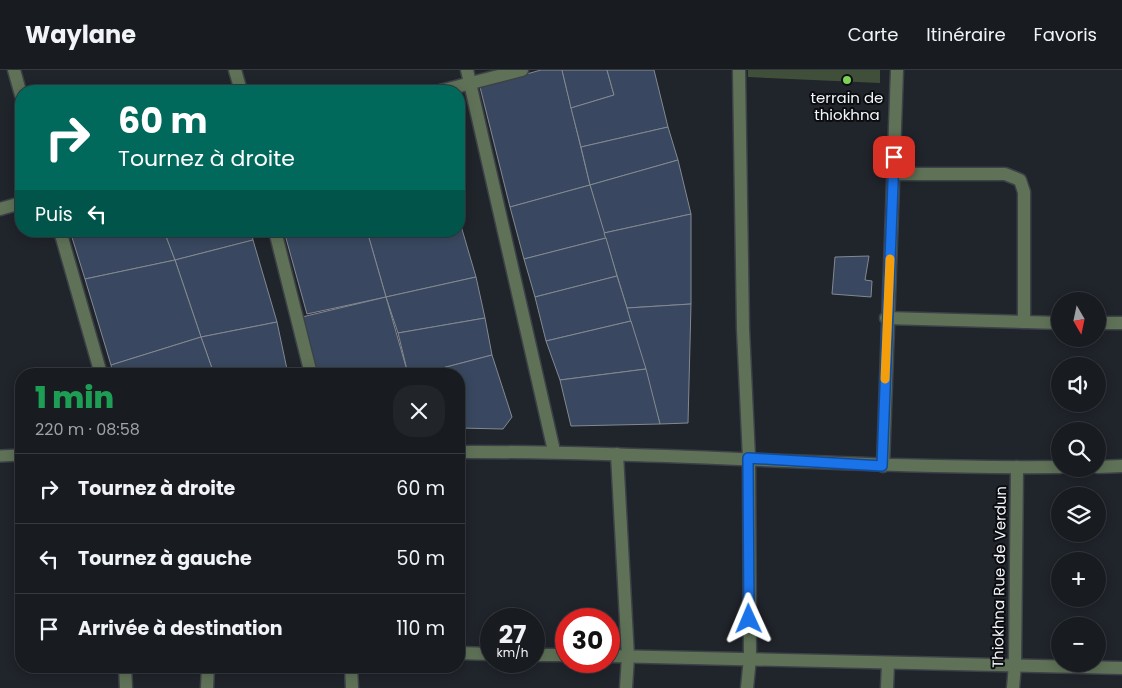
<!DOCTYPE html>
<html lang="fr">
<meta charset="utf-8">
<style>
:root{--surface:#181b20;--page:#212429;--text:#f1f3f6;--muted:#9fa1a5;--line:#36393e}
body{margin:0;font-family:Poppins,sans-serif;background:var(--page);color:var(--text);height:100vh;display:flex;flex-direction:column;font-size:19px;white-space:nowrap}
*{box-sizing:border-box;margin:0}
p{font-size:16px;color:var(--muted)}
.icon{flex:none;width:28px;height:28px;fill:none;stroke:currentColor;stroke-width:2;stroke-linecap:round;stroke-linejoin:round}
.map{position:relative;flex:1;overflow:hidden}
.panel{position:absolute;left:15px;top:298px;width:450px;height:305px;display:flex;flex-direction:column;background:var(--surface);border-radius:20px;box-shadow:0 2px 12px #0003,0 0 0 1px var(--line)}
.panel>*{flex:none}
.top-card{position:absolute;left:15px;top:15px;width:450px;height:152px;border-radius:20px;box-shadow:0 2px 12px #0003,0 0 0 1px var(--line);background:#00695c;color:#fff;overflow:hidden}
.needle{width:32px;rotate:171deg}
.tools{position:absolute;left:1051px;top:222px;display:grid;gap:10px}
.tools a{display:grid;place-items:center;width:55px;height:55px;border-radius:50%;background:var(--surface);box-shadow:0 2px 12px #0003,0 0 0 1px var(--line);font-size:25px}
.speed{position:absolute;left:480px;top:538px;display:flex;gap:10px;font-size:25px;font-weight:700;text-align:center}
.speed>*{display:grid;place-content:center;width:65px;height:65px;border-radius:50%;background:var(--surface);box-shadow:0 2px 12px #0003,0 0 0 1px var(--line);line-height:1}
.speed small{font-size:12px;font-weight:400}
.speed .limit{border:8px solid #d22;background:#fff;color:#111}
.pin{position:absolute;display:grid;place-items:center;width:42px;height:42px;color:#fff;margin:-21px;border-radius:10px;box-shadow:0 2px 8px #0006}
.me{position:absolute;width:55px;margin:-28px;rotate:359deg;stroke-linejoin:round;filter:drop-shadow(0 0 4px #0008)}
.turn{display:flex;align-items:center;gap:18px;height:105px;padding:0 20px;font-size:22px}
.turn .icon{width:65px;height:65px;stroke-width:2.5}
.turn b{display:block;font-size:35px;line-height:42px}
.then{display:flex;align-items:center;height:48px;padding:0 20px;background:#0003;gap:10px;font-size:19px}
.round{display:grid;place-items:center;flex:none;width:52px;height:52px;border-radius:20px;background:var(--page)}
.head{display:flex;align-items:center;justify-content:space-between;height:85px;padding:0 20px}
h1{font-size:30px;font-weight:800;line-height:38px;color:#1e9e55}
ul{padding:0;list-style:none}
li{display:flex;align-items:center;gap:15px;height:70px;padding:0 20px;border-top:1px solid var(--line)}
li div{flex:1}
li b{display:block;font-size:19px}
li em{font-style:normal}
header{display:flex;align-items:center;gap:30px;box-sizing:border-box;height:70px;padding:0 25px;background:var(--surface);border-bottom:1px solid var(--line)}
header strong{font-size:24px}
nav{display:flex;gap:28px;margin-inline-start:auto;font-size:18px}
.map>svg:first-child{display:block}
.green{fill:#404f39}
.building{fill:#394860;stroke:#838991}
.lines{fill:none;stroke-linecap:round;stroke-linejoin:round}
.service-casing{stroke:#3d4148;stroke-width:14}
.minor-casing{stroke:#3d4148;stroke-width:15}
.tertiary-casing{stroke:#3d4148;stroke-width:15}
.service{stroke:#5f7257;stroke-width:11}
.minor{stroke:#5f7257;stroke-width:12}
.tertiary{stroke:#5f7257;stroke-width:12}
.route-casing{stroke:#114b97;stroke-width:12}
.route{stroke:#1a73e8;stroke-width:9}
.slow{stroke:#f59e0b;stroke-width:9}
.poi-dot{fill:#7dd154;stroke:#0b0d10;stroke-width:2}
.labels{text-anchor:middle;dominant-baseline:central;stroke-width:4;stroke-linejoin:round;paint-order:stroke}
.poi-label{font-size:15px;fill:#f2f5f9;stroke:#0b0d10}
.street-label{font-size:15px;fill:#f2f5f9;stroke:#0b0d10}
</style>
<header>
<strong>Waylane</strong>
<nav><a>Carte</a><a>Itinéraire</a><a>Favoris</a></nav>
</header>
<div class="map">
<svg width="1122" height="618" viewBox="0 0 1122 618">
<rect width="100%" height="100%" fill="#20242b"/>
<path class="green" d="M748,0H880V13L748,7Z"/>
<g class="building">
<path d="M541,0H562L590,115L510,137L480,17Z"/>
<path d="M562,0H607L614,25L571,38Z"/>
<path d="M607,0H654L668,57L581,77L571,38L614,25Z"/>
<path d="M668,57L678,90L590,115L581,77Z"/>
<path d="M678,90L691,144L604,163L590,115Z"/>
<path d="M590,115L606,168L524,189L510,137Z"/>
<path d="M691,144V234L627,238L604,163Z"/>
<path d="M459,149L476,207L386,227L367,161H459Z"/>
<path d="M70,161H164L175,190L85,209Z"/>
<path d="M164,161H251L253,170L175,190Z"/>
<path d="M284,161H367L386,227L307,244Z"/>
<path d="M606,168L617,206L535,227L524,189Z"/>
<path d="M253,170L277,252L201,267L175,190Z"/>
<path d="M869,186L865,210L872,211L871,227L832,224L835,187Z"/>
<path d="M175,190L201,267L111,295L85,209Z"/>
<path d="M617,206L631,251L546,271L535,227Z"/>
<path d="M476,207L485,248L398,263L386,227Z"/>
<path d="M386,227L408,304H317L302,247Z"/>
<path d="M691,234L688,353L660,354L627,238Z"/>
<path d="M485,248L492,285L431,301L408,304L398,263Z"/>
<path d="M631,251L646,299L560,310L546,271Z"/>
<path d="M277,252L288,304H214L201,267Z"/>
<path d="M201,267L214,304H113L111,295Z"/>
<path d="M492,285L512,347L503,359L459,358V304H432L431,301Z"/>
<path d="M646,299L660,354L571,356L560,310Z"/>
</g>
<g class="lines">
<defs>
<path id="service" d="M0,386L21,385"/>
<g id="minor">
<path d="M14,0L21,25"/>
<path d="M235,0L241,21"/>
<path d="M739,0L743,259L749,388L750,588L747,618"/>
<path d="M440,21L522,0"/>
<path d="M894,104H1005L1020,110L1024,122V252"/>
<path d="M0,139L21,133"/>
<path d="M60,161L101,304"/>
<path d="M275,161L311,304"/>
<path d="M886,248L1060,253"/>
<path d="M1098,253H1122"/>
<path d="M459,382C659,381 859,399 1060,397"/>
<path d="M617,384L628,587L626,618"/>
<path d="M883,396L897,0"/>
<path d="M1098,397L1122,396"/>
<path d="M459,583L491,584"/>
<path d="M534,585H566"/>
<path d="M609,586L1122,598"/>
<path d="M125,596L126,618"/>
<path d="M351,596L352,618"/>
<path d="M207,618L208,596"/>
<path d="M887,618L888,594"/>
<path d="M1013,618L1015,595L1017,397"/>
</g>
<path id="tertiary" d="M467,0L554,381"/>
</defs>
<use href="#service" class="service-casing"/>
<use href="#minor" class="minor-casing"/>
<use href="#tertiary" class="tertiary-casing"/>
<use href="#service" class="service"/>
<use href="#minor" class="minor"/>
<use href="#tertiary" class="tertiary"/>
</g>
<g class="lines">
<defs>
<path id="route" d="M749,549L748,388L882,396L894,87"/>
</defs>
<use href="#route" class="route-casing"/>
<use href="#route" class="route"/>
<path class="slow" d="M885,309L890,189"/>
</g>
<circle class="poi-dot" cx="847" cy="10" r="5"/>
<g class="labels">
<g class="poi-label">
<text x="847" y="27">terrain de<tspan x="847" dy="17">thiokhna</tspan></text>
</g>
<g class="street-label">
<text transform="translate(999 507) rotate(-89)">Thiokhna Rue de Verdun</text>
</g>
</g>
</svg>
<div class="tools">
<a><svg class="needle" viewBox="-14 -14 28 28"><path d="M0-13l5 13h-10z" fill="#e53935"/><path d="M0 13l5-13h-10z" fill="#9fa1a5"/></svg></a>
<a><svg class="icon" aria-label="sound" viewBox="0 0 24 24"><path d="M4 9h4l5-4v14l-5-4H4zM17 9q2 3 0 6"/></svg></a>
<a><svg class="icon" aria-label="search" viewBox="0 0 24 24"><circle cx="10" cy="10" r="6"/><path d="M15 15l6 6"/></svg></a>
<a><svg class="icon" aria-label="layers" viewBox="0 0 24 24"><path d="M12 4l9 5-9 5-9-5zM3 14l9 5 9-5"/></svg></a>
<a>+</a>
<a>−</a>
</div>
<div class="speed"><div>27<small>km/h</small></div><div class="limit">30</div></div>
<div class="pin" style="left:894px;top:87px;background:#d93025"><svg class="icon" aria-label="arrive" viewBox="0 0 24 24"><path d="M6 21V4h12l-3 4 3 4H6"/></svg></div>
<svg class="me" style="left:749px;top:549px" viewBox="-20 -20 40 40"><path d="M0-17L14 15 0 8-14 15z" fill="#1a73e8" stroke="#fff" stroke-width="4"/></svg>
<div class="top-card">
<div class="turn"><svg class="icon" aria-label="right" viewBox="0 0 24 24"><path d="M7 20v-9h11M14 6l5 5-5 5"/></svg><div><b>60 m</b>Tournez à droite</div></div>
<div class="then">Puis<svg class="icon" aria-label="left" viewBox="0 0 24 24"><path d="M17 20v-9H6M10 6l-5 5 5 5"/></svg></div>
</div>
<section class="panel">
<div class="head"><div><h1>1 min</h1><p>220 m · 08:58</p></div><a class="round"><svg class="icon" aria-label="close" viewBox="0 0 24 24"><path d="M6 6l12 12M18 6L6 18"/></svg></a></div>
<ul>
<li><svg class="icon" aria-label="right" viewBox="0 0 24 24"><path d="M7 20v-9h11M14 6l5 5-5 5"/></svg><div><b>Tournez à droite</b></div><em>60 m</em></li>
<li><svg class="icon" aria-label="left" viewBox="0 0 24 24"><path d="M17 20v-9H6M10 6l-5 5 5 5"/></svg><div><b>Tournez à gauche</b></div><em>50 m</em></li>
<li><svg class="icon" aria-label="arrive" viewBox="0 0 24 24"><path d="M6 21V4h12l-3 4 3 4H6"/></svg><div><b>Arrivée à destination</b></div><em>110 m</em></li>
</ul>
</section>
</div>
